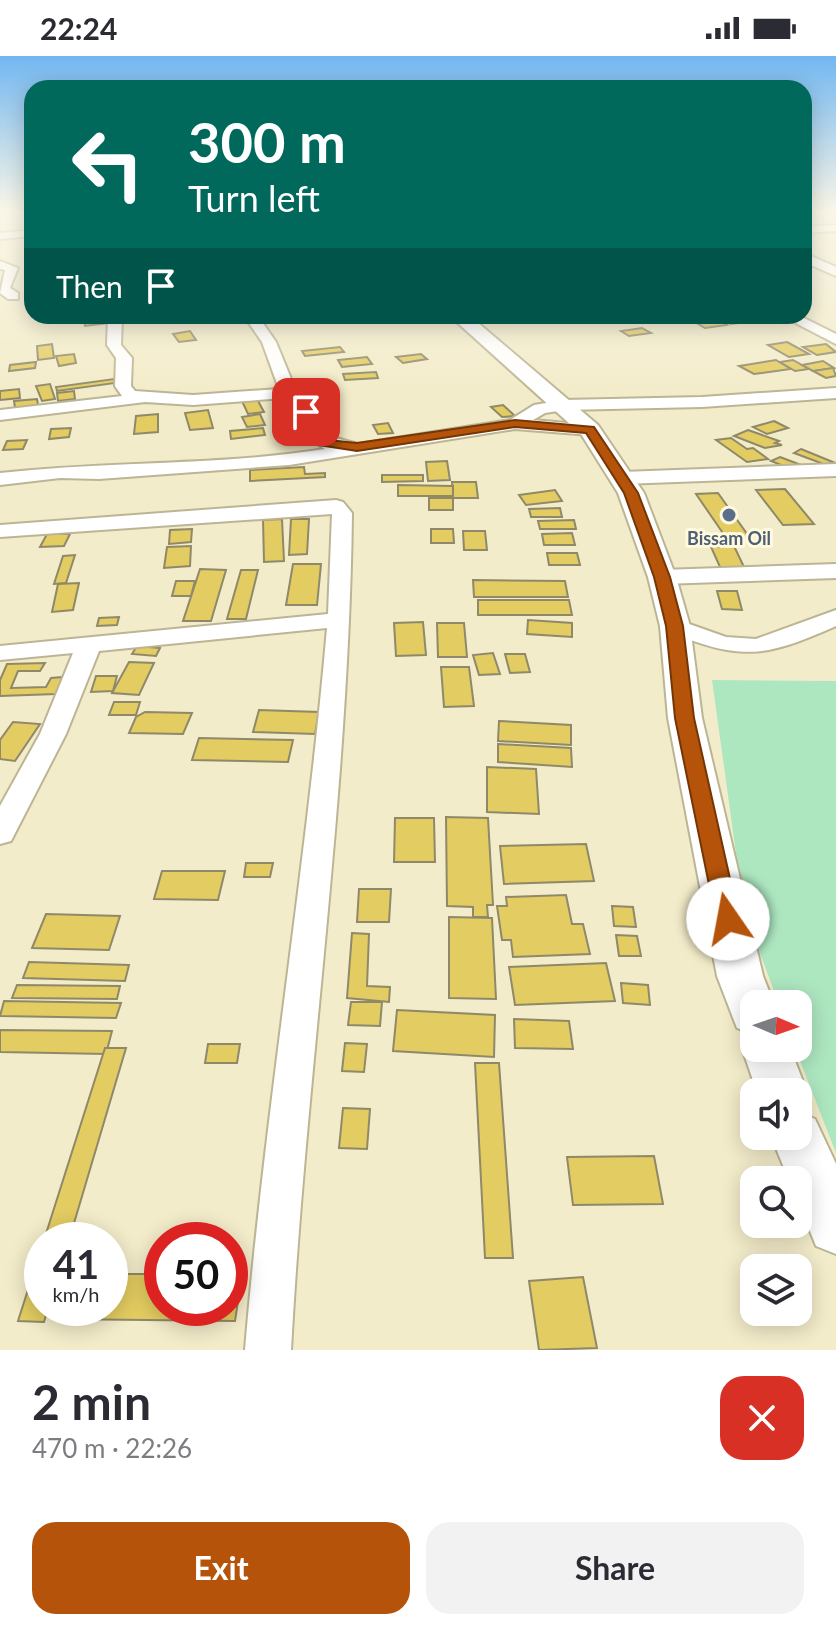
<!DOCTYPE html>
<meta charset="utf-8">
<style>
:root{--surface:#fff;--page:#f2f2f3;--text:#2b2b33;--muted:#7c7c81;--accent:#b45309}
body{margin:0;font-family:Lato,sans-serif;background:var(--page);color:var(--text);height:100vh;display:flex;flex-direction:column;font-size:30px;white-space:nowrap}
*{box-sizing:border-box;margin:0}
p{font-size:26px;color:var(--muted)}
.icon{flex:none;width:44px;height:44px;fill:none;stroke:currentColor;stroke-width:2;stroke-linecap:round;stroke-linejoin:round}
.map{position:relative;height:1294px;overflow:hidden}
.drawer{display:flex;flex-direction:column;background:var(--surface);flex:1}
.drawer>*{flex:none}
.hud{position:absolute;left:24px;top:24px;width:788px;height:244px;border-radius:24px;box-shadow:0 4px 20px #0003;background:#00695c;color:#fff;overflow:hidden}
.needle{width:52px;rotate:92deg}
.controls{position:absolute;left:740px;top:934px;display:grid;gap:16px}
.controls a{display:grid;place-items:center;width:72px;height:72px;border-radius:16px;background:var(--surface);box-shadow:0 4px 20px #0003;font-size:40px}
.speed{position:absolute;left:24px;top:1166px;display:flex;gap:16px;font-size:40px;font-weight:700;text-align:center}
.speed>*{display:grid;place-content:center;width:104px;height:104px;border-radius:50%;background:var(--surface);box-shadow:0 4px 20px #0003;line-height:1}
.speed small{font-size:20px;font-weight:400}
.speed .limit{border:12px solid #d22;background:#fff;color:#111}
.pin{position:absolute;display:grid;place-items:center;width:68px;height:68px;color:#fff;margin:-34px;border-radius:16px;box-shadow:0 4px 12px #0006}
.me{position:absolute;width:88px;margin:-44px;rotate:348deg;stroke-linejoin:round;filter:drop-shadow(0 0 6px #0008)}
.turn{display:flex;align-items:center;gap:28px;height:168px;padding:0 32px;font-size:36px}
.turn .icon{width:104px;height:104px;stroke-width:2.5}
.turn b{display:block;font-size:56px;line-height:68px}
.then{display:flex;align-items:center;height:76px;padding:0 32px;background:#0003;gap:16px;font-size:30px}
.round{display:grid;place-items:center;flex:none;width:84px;height:84px;border-radius:24px;background:var(--page)}
.head{display:flex;align-items:center;justify-content:space-between;height:136px;padding:0 32px}
h1{font-size:48px;font-weight:700;line-height:60px}
.button{display:flex;gap:16px;margin-top:auto;padding:16px 32px}
.button a{flex:1;height:92px;border-radius:24px;background:var(--accent);color:#fff;font-size:32px;font-weight:700;line-height:92px;text-align:center}
.button a+a{background:var(--page);color:var(--text)}
.status{display:flex;justify-content:space-between;align-items:center;height:56px;padding:0 40px;background:var(--surface);direction:ltr}
.status svg{height:22px;fill:currentColor}
.map>svg:first-child{display:block}
.green{fill:#ade7c0}
.building{fill:#e3cc61;stroke:#8f896a;stroke-width:2}
.lines{fill:none;stroke-linecap:round;stroke-linejoin:round}
.minor-casing{stroke:#bcb595;stroke-width:4}
.major-casing{stroke:#bcb595;stroke-width:4}
.minor{fill:#fff;fill-rule:evenodd}
.major{fill:#fff;fill-rule:evenodd}
.route{fill:#b45309;stroke:#753606;stroke-width:2}
.service-dot{fill:#5c6f8a;stroke:#fff9de;stroke-width:3}
.labels{text-anchor:middle;dominant-baseline:central;stroke-width:6;stroke-linejoin:round;paint-order:stroke}
.far-service-label{font-size:18px;font-weight:bold;fill:#4e5e75;stroke:#fff9de}
</style>
<div class="status"><b>22:24</b><svg viewBox="0 0 49 12"><path d="M0 12V9h3v3zM5 12V6h3v6zM10 12V3h3v9zM15 12V0h3v12zM26 1h20v11H26zM47 4h2v5h-2z"/></svg></div>
<div class="map">
<svg width="836" height="1294" viewBox="0 0 836 1294">
<rect width="100%" height="100%" fill="#f3ecca"/>
<path class="green" d="M712,624L836,625V1097L795,992H798V948H779L744,855Z"/>
<g class="building">
<path d="M108,260L110,267L85,270L83,261Z"/>
<path d="M744,260L754,265L731,268L721,263Z"/>
<path d="M717,263L727,269L705,272L695,266Z"/>
<path d="M642,272L651,277L629,280L621,275Z"/>
<path d="M190,275L196,284L179,286L173,278Z"/>
<path d="M787,286L809,298L789,301L768,289Z"/>
<path d="M52,288L54,302L38,304L37,290Z"/>
<path d="M826,288L836,296L817,299L803,291Z"/>
<path d="M340,291L344,296L305,300L302,295Z"/>
<path d="M74,298L76,307L59,310L56,300Z"/>
<path d="M421,298L427,303L403,307L396,301Z"/>
<path d="M367,301L372,308L342,311L338,304Z"/>
<path d="M776,304L791,313L754,318L739,310Z"/>
<path d="M793,304L802,309L809,313L795,315L780,306Z"/>
<path d="M823,305L834,312L813,315L802,309Z"/>
<path d="M36,306L35,312L9,315L10,309Z"/>
<path d="M833,312L836,320L826,322L813,315Z"/>
<path d="M376,316L378,322L345,324L343,318Z"/>
<path d="M114,323L115,327L57,335L56,331Z"/>
<path d="M50,328L55,343L42,345L36,330Z"/>
<path d="M19,333L20,342L0,344V335Z"/>
<path d="M74,335L75,343L58,345L57,337Z"/>
<path d="M256,341L264,356L248,358L241,343Z"/>
<path d="M37,343L38,349L15,352L14,345Z"/>
<path d="M503,349L515,360L502,361L491,351Z"/>
<path d="M208,354L213,372L190,374L185,357Z"/>
<path d="M158,358V376L134,378L136,360Z"/>
<path d="M260,358L265,369L247,371L242,361Z"/>
<path d="M774,365L788,372L767,378L753,371Z"/>
<path d="M388,367L393,377L378,378L373,369Z"/>
<path d="M71,372L69,381L49,383L51,373Z"/>
<path d="M263,372L265,379L231,383L230,375Z"/>
<path d="M748,374L779,385L775,387L782,389L765,392L734,380Z"/>
<path d="M731,382L747,393L753,392L768,403L747,406L716,384Z"/>
<path d="M27,384L23,393L3,394L7,385Z"/>
<path d="M801,393L833,406L826,409L794,397Z"/>
<path d="M780,401L801,409L786,411L771,405Z"/>
<path d="M447,405L450,424L428,425L426,406Z"/>
<path d="M304,411L305,418L325,417V421L250,425V414Z"/>
<path d="M382,419H423V425L382,426Z"/>
<path d="M452,426H476L478,442H453Z"/>
<path d="M398,429L453,430V440H398Z"/>
<path d="M785,433L814,468L783,469L756,434Z"/>
<path d="M555,434L562,445L526,449L519,439Z"/>
<path d="M718,437L750,482L727,483L696,438Z"/>
<rect x="429" y="442" width="24" height="12"/>
<path d="M560,452L562,461H531L529,453Z"/>
<path d="M282,463L284,505L264,506L263,464Z"/>
<path d="M291,463H309L307,498L289,499Z"/>
<path d="M574,464L576,473H540L538,465Z"/>
<path d="M192,473L191,486L169,488L170,474Z"/>
<path d="M431,473H453L454,487H431Z"/>
<path d="M463,475H485L487,494H464Z"/>
<path d="M572,477L575,489H544L542,478Z"/>
<path d="M47,478H70L64,490L40,491Z"/>
<path d="M191,490L190,510L164,512L167,491Z"/>
<path d="M734,490L744,511H720L711,491Z"/>
<path d="M547,497H577L580,509H549Z"/>
<path d="M75,499L66,527L54,528L63,500Z"/>
<path d="M293,508H321L317,549H286Z"/>
<path d="M200,513L226,514L211,565H183Z"/>
<path d="M241,514H258L246,563H227Z"/>
<path d="M473,524L565,525L568,541H474Z"/>
<path d="M176,525H195L191,540H172Z"/>
<path d="M79,527L73,554L52,556L58,528Z"/>
<path d="M717,535H737L742,554L722,553Z"/>
<path d="M478,544H569L572,559H478Z"/>
<path d="M119,561L117,569L97,570L99,562Z"/>
<path d="M528,564L572,567V581L527,578Z"/>
<path d="M423,566L426,599L396,600L394,567Z"/>
<path d="M437,567H464L467,601H438Z"/>
<path d="M137,590L160,592L156,600L132,598Z"/>
<path d="M493,597L500,618L479,619L473,599Z"/>
<path d="M505,598H525L530,616L510,617Z"/>
<path d="M129,606L154,607L139,639L112,637Z"/>
<path d="M45,607L40,615H18L11,632L46,631L51,622L64,621L56,638L0,640V624L7,608Z"/>
<path d="M441,611H469L474,650L444,651Z"/>
<path d="M96,620H117L113,635L91,636Z"/>
<path d="M114,646H140L136,659H109Z"/>
<path d="M259,654L319,656L315,678L253,676Z"/>
<path d="M145,656L192,657L183,678L129,677L136,661Z"/>
<path d="M499,665L571,669V689L498,685Z"/>
<path d="M13,666L40,668L15,705L0,703V684Z"/>
<path d="M199,682L293,684L288,706L192,704Z"/>
<path d="M498,688L571,692L572,711L498,706Z"/>
<path d="M487,711L536,713L539,758L487,756Z"/>
<path d="M446,761L488,762L493,849H487L488,861H473V851L447,850Z"/>
<path d="M395,762H434L435,806H394Z"/>
<path d="M586,788L594,825L504,828L500,790Z"/>
<path d="M246,807H273L270,821H244Z"/>
<path d="M162,815H225L218,844L154,843Z"/>
<path d="M359,833H391L389,866H357Z"/>
<path d="M566,839L572,868H583L590,898L513,901L511,884H502L497,850H507L506,841Z"/>
<path d="M612,850L633,851L636,871L614,870Z"/>
<path d="M46,858L120,860L109,894L32,892Z"/>
<path d="M449,861L492,862L496,943L449,942Z"/>
<path d="M352,877L369,878L367,930L390,931L389,946L347,942Z"/>
<path d="M616,879L637,880L641,900H619Z"/>
<path d="M29,906L129,909L125,925L23,922Z"/>
<path d="M606,907L615,945L515,949L509,911Z"/>
<path d="M621,927L648,929L650,949L623,947Z"/>
<path d="M17,929L120,930L117,943L12,942Z"/>
<path d="M4,945L121,947L116,962L0,960Z"/>
<path d="M351,946H382L380,970L348,969Z"/>
<path d="M397,954L495,959L494,1001L393,995Z"/>
<path d="M514,963L569,965L573,993L515,992Z"/>
<path d="M0,975V974L112,975L106,998L0,996Z"/>
<path d="M345,987L367,988L364,1016L342,1015Z"/>
<path d="M208,988H240L237,1007H205Z"/>
<path d="M105,992H126L69,1184H44Z"/>
<path d="M475,1007H499L513,1202H485Z"/>
<path d="M343,1052L370,1053L367,1093L339,1092Z"/>
<path d="M654,1100L663,1148L573,1149L567,1101Z"/>
<path d="M42,1190V1252H48L44,1266L18,1265Z"/>
<path d="M110,1218H162V1252H230V1219H242L235,1265L56,1263L59,1252H110Z"/>
<path d="M583,1221L597,1292L539,1294L529,1225Z"/>
</g>
<g class="lines">
<defs>
<g id="minor">
<path d="M836,169V175L804,177V171Z"/>
<path d="M32,174V180L0,183V177Z"/>
<path d="M804,197L836,211V220L804,206Z"/>
<path d="M0,205L18,212L10,232L18,237V243H8L0,237L5,214L0,213Z"/>
<path d="M108,260H122L121,289L132,302L131,330L135,335L193,339L279,333L262,286L244,260H258L276,286L296,335L310,350L325,379L358,388L510,364L534,349L564,344L702,341L836,332V342L702,351L564,354L545,357L533,364L590,369L599,374L590,379L515,373L289,409L99,423L60,422L0,429V417C108,405 217,410 325,393C304,382 301,359 285,342L193,349L145,346L0,364V354L122,340L115,330L116,302L107,289Z"/>
<path d="M782,260H800L836,278V288Z"/>
<path d="M836,408V420L622,428L613,422L622,416Z"/>
<path d="M336,444L343,446L352,457C349,737 306,1014 291,1294H245C265,1053 306,814 327,572L99,595L66,678L11,785L0,788V750L40,678L73,597L0,604V590L328,558L332,458L0,481V469Z"/>
<path d="M836,508V522L662,528L651,521L662,514Z"/>
<path d="M836,554V570C764,602 741,605 667,575L663,570L675,563L726,581L756,583Z"/>
</g>
<g id="major">
<path d="M450,260H470L598,369L644,437L676,521L690,570L702,662L763,920L774,948H754V992H790L807,1036L800,1052L798,1036H757L742,992L750,977L737,972L717,920L668,662L660,570L648,521L618,437L581,378Z"/>
<path d="M798,1056L815,1063L836,1108V1198L816,1190L798,1145V1124H789L771,1080H798Z"/>
</g>
</defs>
<use href="#minor" class="minor-casing"/>
<use href="#major" class="major-casing"/>
<use href="#minor" class="minor"/>
<use href="#major" class="major"/>
</g>
<linearGradient id="sky" x2="0" y2="1"><stop stop-color="#72b7f1"/><stop offset="0.46" stop-color="#faf6e7"/><stop offset="1" stop-color="#faf6e7" stop-opacity="0"/></linearGradient>
<rect width="836" height="338" fill="url(#sky)"/>
<path class="route" d="M302,354H310L328,384L357,387L515,364L594,371L638,437L670,521L683,570L694,662L739,863L736,870H720L716,863L675,662L666,570L654,521L624,437L586,377L515,371L357,395L319,389Z"/>
<circle class="service-dot" cx="729" cy="459" r="8"/>
<g class="labels">
<g class="far-service-label">
<text x="729" y="482">Bissam Oil</text>
</g>
</g>
</svg>
<div class="controls">
<a><svg class="needle" viewBox="-14 -14 28 28"><path d="M0-13l5 13h-10z" fill="#e53935"/><path d="M0 13l5-13h-10z" fill="#7c7c81"/></svg></a>
<a><svg class="icon" aria-label="sound" viewBox="0 0 24 24"><path d="M4 9h4l5-4v14l-5-4H4zM17 9q2 3 0 6"/></svg></a>
<a><svg class="icon" aria-label="search" viewBox="0 0 24 24"><circle cx="10" cy="10" r="6"/><path d="M15 15l6 6"/></svg></a>
<a><svg class="icon" aria-label="layers" viewBox="0 0 24 24"><path d="M12 4l9 5-9 5-9-5zM3 14l9 5 9-5"/></svg></a>
</div>
<div class="speed"><div>41<small>km/h</small></div><div class="limit">50</div></div>
<div class="pin" style="left:306px;top:356px;background:#d93025"><svg class="icon" aria-label="arrive" viewBox="0 0 24 24"><path d="M6 21V4h12l-3 4 3 4H6"/></svg></div>
<svg class="me" style="left:728px;top:863px" viewBox="-20 -20 40 40"><circle r="19" fill="#fff"/><path d="M0-13L10 11 0 6-10 11z" fill="#b45309"/></svg>
<div class="hud">
<div class="turn"><svg class="icon" aria-label="left" viewBox="0 0 24 24"><path d="M17 20v-9H6M10 6l-5 5 5 5"/></svg><div><b>300 m</b>Turn left</div></div>
<div class="then">Then<svg class="icon" aria-label="arrive" viewBox="0 0 24 24"><path d="M6 21V4h12l-3 4 3 4H6"/></svg></div>
</div>
</div>
<section class="drawer">
<div class="head"><div><h1>2 min</h1><p>470 m · 22:26</p></div><a class="round" style="background:#d93025;color:#fff"><svg class="icon" aria-label="close" viewBox="0 0 24 24"><path d="M6 6l12 12M18 6L6 18"/></svg></a></div>
<div class="button"><a>Exit</a><a>Share</a></div>
</section>
